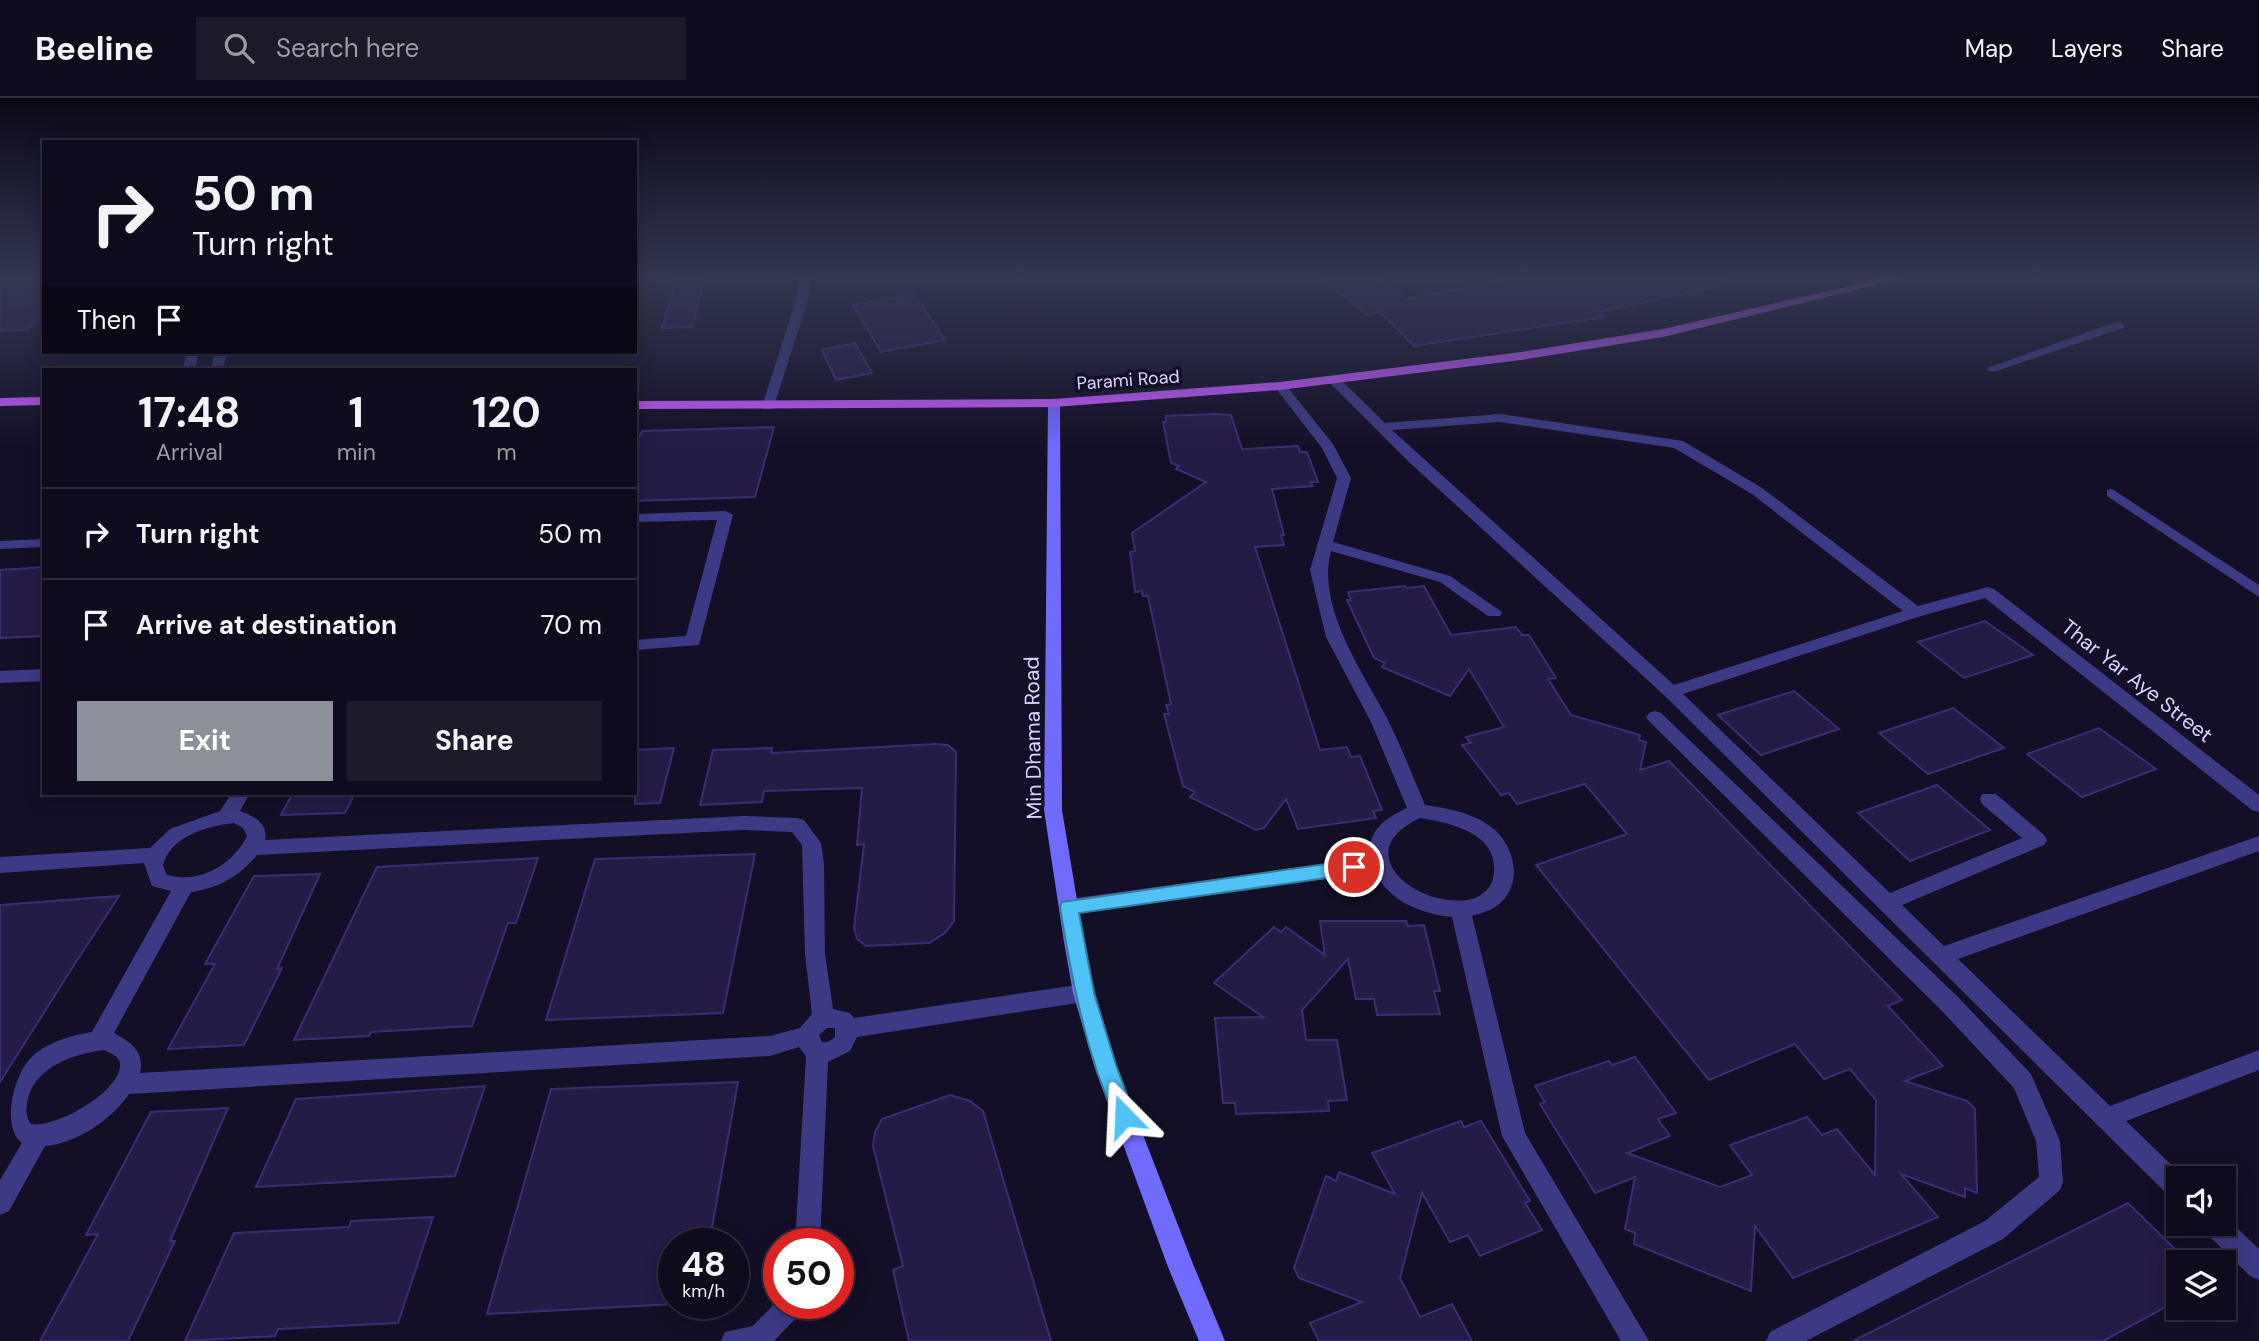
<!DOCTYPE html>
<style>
:root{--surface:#0e0b1c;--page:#1c1929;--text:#f1f3f6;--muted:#9b9ba3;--line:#2e2b3b;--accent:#8c9099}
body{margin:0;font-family:"DM Sans",sans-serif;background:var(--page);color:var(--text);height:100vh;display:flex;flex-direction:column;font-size:26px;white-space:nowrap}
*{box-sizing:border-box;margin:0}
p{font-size:23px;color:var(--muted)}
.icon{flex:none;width:38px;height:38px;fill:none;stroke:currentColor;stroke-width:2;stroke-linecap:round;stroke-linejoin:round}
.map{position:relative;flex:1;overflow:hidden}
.details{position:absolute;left:42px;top:270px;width:595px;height:427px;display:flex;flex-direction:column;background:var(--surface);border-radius:0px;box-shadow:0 4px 18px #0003,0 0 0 2px var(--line)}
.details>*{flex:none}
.hud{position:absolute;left:42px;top:42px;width:595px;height:214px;border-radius:0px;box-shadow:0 4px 18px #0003,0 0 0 2px var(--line);background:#0e0b1c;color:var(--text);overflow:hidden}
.fabs{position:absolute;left:2166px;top:1068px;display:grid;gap:14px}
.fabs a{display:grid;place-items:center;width:70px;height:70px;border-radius:0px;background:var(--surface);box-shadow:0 4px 18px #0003,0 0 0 2px var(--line);font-size:35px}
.speed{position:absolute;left:658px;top:1130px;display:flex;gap:14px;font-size:35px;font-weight:700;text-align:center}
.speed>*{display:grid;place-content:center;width:91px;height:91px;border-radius:50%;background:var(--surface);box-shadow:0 4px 18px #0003,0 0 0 2px var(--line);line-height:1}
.speed small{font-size:18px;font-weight:400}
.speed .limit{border:10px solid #d22;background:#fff;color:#111}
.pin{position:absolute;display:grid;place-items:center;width:60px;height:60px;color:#fff;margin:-30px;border:4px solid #fff;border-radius:50%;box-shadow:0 2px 7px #0007}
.me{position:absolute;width:77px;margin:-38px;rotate:339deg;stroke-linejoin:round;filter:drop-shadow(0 0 5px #0008)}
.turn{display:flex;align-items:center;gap:24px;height:147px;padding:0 35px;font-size:32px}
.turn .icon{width:91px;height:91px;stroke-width:2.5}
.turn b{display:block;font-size:49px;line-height:60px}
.then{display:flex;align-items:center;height:66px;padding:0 35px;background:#0003;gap:14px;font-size:26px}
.eta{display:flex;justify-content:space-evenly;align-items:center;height:119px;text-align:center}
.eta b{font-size:42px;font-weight:700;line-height:49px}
.button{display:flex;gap:14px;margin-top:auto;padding:14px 35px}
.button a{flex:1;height:80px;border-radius:0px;background:var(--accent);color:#fff;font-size:28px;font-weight:700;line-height:80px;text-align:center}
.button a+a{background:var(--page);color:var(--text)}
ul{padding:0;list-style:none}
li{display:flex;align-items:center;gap:21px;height:91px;padding:0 35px;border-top:2px solid var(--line)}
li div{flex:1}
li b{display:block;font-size:26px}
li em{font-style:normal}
header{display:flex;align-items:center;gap:42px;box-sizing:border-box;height:98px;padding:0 35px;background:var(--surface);border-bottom:2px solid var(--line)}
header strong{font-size:33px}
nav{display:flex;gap:38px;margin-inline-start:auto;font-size:24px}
.search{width:490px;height:63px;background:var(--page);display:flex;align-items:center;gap:18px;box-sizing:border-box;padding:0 24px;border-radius:0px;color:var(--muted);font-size:26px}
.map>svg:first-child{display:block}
.building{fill:#241b47;stroke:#3b2d73;stroke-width:2}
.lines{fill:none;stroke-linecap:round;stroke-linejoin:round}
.street{fill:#3d3a85;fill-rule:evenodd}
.secondary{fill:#6f6bff;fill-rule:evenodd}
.primary{fill:#c25bff;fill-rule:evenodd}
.route{fill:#4fc3f7;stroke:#337fa1;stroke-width:2}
.labels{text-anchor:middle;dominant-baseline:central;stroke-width:7;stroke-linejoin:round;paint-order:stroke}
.far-street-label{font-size:18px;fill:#d9d4ff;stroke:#130f26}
.street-label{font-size:21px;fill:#d9d4ff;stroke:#130f26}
</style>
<header>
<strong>Beeline</strong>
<div class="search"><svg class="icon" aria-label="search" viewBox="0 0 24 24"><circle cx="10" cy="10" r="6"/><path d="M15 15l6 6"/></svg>Search here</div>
<nav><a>Map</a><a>Layers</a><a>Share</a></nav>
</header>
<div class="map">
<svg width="2259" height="1243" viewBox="0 0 2259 1243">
<rect width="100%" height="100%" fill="#130f26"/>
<g class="building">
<path d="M0,178H44V218L26,232L0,233Z"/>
<path d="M678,178H705L693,229L662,230Z"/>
<path d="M1319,178H1376L1406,201L1525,178H1725L1726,187L1599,214L1605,219L1414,248L1380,214L1367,217Z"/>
<path d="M914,196L945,242L881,254L853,207Z"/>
<path d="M855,245L872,275L836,282L822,252Z"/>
<path d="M1215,316L1231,317L1242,351L1298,348L1300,354H1307L1318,384H1311L1313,388L1272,391L1284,437H1281L1284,447L1255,449L1320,652L1347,649L1351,659L1360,658L1382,712L1373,713L1376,720L1298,731L1286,701L1264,730L1256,732L1190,699L1195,694L1183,688L1164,616H1169L1166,607L1171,606L1148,498H1143L1142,493L1135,494L1130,454L1135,453L1132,435L1206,384L1176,371L1179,368L1171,365L1163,324H1166V318Z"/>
<path d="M774,329L755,399L635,403V348L642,333Z"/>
<path d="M44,469V538L0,540V472Z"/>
<path d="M1405,488L1406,490L1424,488L1451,537L1516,529L1522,537H1529L1556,580L1548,581L1571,617L1640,637L1639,642L1646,644L1640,672L1669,663L1902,902L1888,908L1943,968L1905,983L1967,1003L1975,1011L1977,1095L1965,1090V1099L1901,1076L1938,1119L1793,1180L1755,1128L1751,1193L1634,1146L1635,1135L1625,1131L1635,1079L1595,1095L1540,1006L1545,1004L1535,988L1609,963L1612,967L1635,959L1676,1015L1658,1021L1670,1038L1627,1055L1720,1089L1752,1077L1730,1047L1807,1019L1822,1037L1837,1031L1875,1077L1876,1002L1850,971L1824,981L1795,946L1709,982L1536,767L1627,736L1585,686L1517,706L1509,695L1501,697L1462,647L1471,645L1466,639L1504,629L1469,571L1450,598L1382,569L1385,565L1374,560L1347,502H1351L1348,494Z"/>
<path d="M1985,523L2033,557L1964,580L1918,544Z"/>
<path d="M1794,593L1839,631L1761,657L1718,617Z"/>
<path d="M1953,610L2004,650L1928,676L1879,635Z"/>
<path d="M2099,630L2156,671L2082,699L2027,656Z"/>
<path d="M935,646L948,647L956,654L954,823L945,835L929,845L866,848L857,841L854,830L864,746L857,747L862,690L764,693L762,704L700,707L713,652L772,650L771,655Z"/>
<path d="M674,650L660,705L635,706V652Z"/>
<path d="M1937,687L1990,732L1910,763L1858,715Z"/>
<path d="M293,695H355L345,715L281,717Z"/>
<path d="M755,756L723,915L546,922L595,761Z"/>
<path d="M538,760L516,825H508L472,928L371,934L369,938L294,942L377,769Z"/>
<path d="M320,776L277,871L282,870L244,947L168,951L215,866H205L254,778Z"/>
<path d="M119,798L74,867L0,984V807Z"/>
<path d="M1320,823H1406L1408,828L1424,827L1440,893H1434L1440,916L1377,917L1374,901H1356L1348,861L1302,912L1306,942H1337L1347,1002L1328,1003L1329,1013L1236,1016L1235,1005H1223L1215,920L1263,919L1214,885L1274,829L1281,834L1286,829L1325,857Z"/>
<path d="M738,984L709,1146H674V1206L487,1216L551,991Z"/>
<path d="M485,988L455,1078L256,1089L296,1001Z"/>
<path d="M950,997L970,1003L983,1013L1051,1243H909L893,1172L903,1168L873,1048L875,1034L882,1021Z"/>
<path d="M228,1010L170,1143H175L128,1243H40L98,1136L86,1137L151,1014Z"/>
<path d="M1461,1023L1464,1029L1481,1023L1530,1103L1525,1105L1542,1132L1480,1158L1468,1137L1450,1144L1422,1095L1400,1180L1420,1219L1452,1206L1472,1243H1319L1310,1225L1362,1204L1299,1180L1294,1170L1326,1078L1336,1083L1339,1074L1395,1096L1372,1055Z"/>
<path d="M2128,1105L2179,1155V1202L2103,1243H1853Z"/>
<path d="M433,1119L398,1225L278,1231L275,1238L185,1243L234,1135L349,1129L351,1123Z"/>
</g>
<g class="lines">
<g class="street">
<path d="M799,178H811L808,202L774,308L773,311H763L762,308L796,202Z"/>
<path d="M2119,223L2125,227L2123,230L1997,273H1989L1987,270Z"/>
<path d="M187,254H199L195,271H183Z"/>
<path d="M215,254H227L223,271H211Z"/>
<path d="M1334,278L1338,279L1385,325L1500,316L1683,343L1762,390L1918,508L1988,489L1994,491L2259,697V714L2252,712L1985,500L1921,518L1683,596L1890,795L2022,740L1982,706L1980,701L1982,696H1996L2044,737L2047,742L2044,747L1902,807L1944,848L2259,738V753L1958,861L2110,1008L2259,952V972L2126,1023L2185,1080H2179V1103L2170,1099L1665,598L1410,365L1330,285V279ZM1500,324L1674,350L1752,396L1903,513L1674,587L1392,332Z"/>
<path d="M1280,284L1284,285L1333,346L1351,380L1333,444L1450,478L1502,514L1500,518H1488L1440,484L1331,453C1316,509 1363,574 1388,622C1402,650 1413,679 1425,707C1446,710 1469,714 1487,726C1516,744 1527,791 1492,811C1486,814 1478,816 1472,818L1525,1035L1649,1243H1621L1502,1038L1452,819C1421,816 1389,803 1375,774L1069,817L1062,815L1059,809L1062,803L1069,801L1369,760C1368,732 1384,721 1407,710L1371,624L1326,539L1310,472L1337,380L1322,350L1274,288ZM1420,720C1452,725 1502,736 1493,780C1492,789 1481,799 1472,801C1420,813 1345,755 1420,720Z"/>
<path d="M2112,391L2259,487V499L2107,398V392Z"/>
<path d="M726,413L733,417L699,547L635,552V542L686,538L717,422L635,424V416Z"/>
<path d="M44,441V449L0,451V443Z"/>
<path d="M44,571V583L0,585V573Z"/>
<path d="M1655,613L1661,615L1957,898L2031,976L2060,1043L2063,1084L2060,1092L2003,1141L1806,1243H1766L1770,1234L1985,1123L2039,1079L2036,1043L2014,990L1941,912L1649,623L1646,619L1649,615Z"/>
<path d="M232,695H250L240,713C253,717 269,726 265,742L744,718L797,720L804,722L821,745L824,766L825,856L833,911L850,915L854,920L1084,886L1092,889L1095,895L1092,901L1084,904L857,939L850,953L828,964L820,1146H795L806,958L799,949L770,958L129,996C112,1021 76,1046 45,1048L9,1113L0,1117V1082L22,1045C0,1029 14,971 36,955C52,943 73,937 92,934L171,793L152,788L144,765L0,775V759L150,750L170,731L220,713ZM234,725L243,730L247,738C233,767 199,786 167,777L163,768C169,739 207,728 234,725ZM744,732L792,734L802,747L805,856L812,916L800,930L770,938L140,975C145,954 131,944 114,935L191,794C218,790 239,779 257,757ZM827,930H835V939L828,944H822L819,937ZM104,952C110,955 119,958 120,965C123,993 55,1031 31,1026C26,1019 26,1014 27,1005C33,969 73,956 104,952Z"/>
<path d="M2224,1118L2259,1151V1182L2250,1178L2205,1134L2202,1125H2224Z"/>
<path d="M779,1201V1206H805L801,1215L774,1243H721L725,1234L753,1228Z"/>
</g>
<path class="secondary" d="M1054,301L1060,305L1062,712L1084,844L1095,895L1116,967L1193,1166L1225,1243H1199L1168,1169L1094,967L1073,895L1064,844L1044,712L1048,305Z"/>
<g class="primary">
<path d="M1894,178H1913L1663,239L1521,262L1280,292L1054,309L635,311V303L1054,301L1280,284L1521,254L1663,231Z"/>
<path d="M44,299V307L0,308V300Z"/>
</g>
</g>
<linearGradient id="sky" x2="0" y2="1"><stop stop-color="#0a0815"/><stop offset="0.51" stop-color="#333752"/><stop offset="1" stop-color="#333752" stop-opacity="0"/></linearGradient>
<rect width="2259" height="352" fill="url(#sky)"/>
<path class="route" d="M1354,762L1361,764L1363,769L1361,774L1354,776L1079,815L1094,895L1116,967L1135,1018L1132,1025L1124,1027L1117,1025C1086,956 1072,883 1060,809L1062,804Z"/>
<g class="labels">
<g class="far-street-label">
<text transform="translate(1128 282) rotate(-4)">Parami Road</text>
</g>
<g class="street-label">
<text transform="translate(2137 583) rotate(38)">Thar Yar Aye Street</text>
<text transform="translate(1033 640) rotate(-91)">Min Dhama Road</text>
</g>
</g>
</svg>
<div class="fabs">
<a><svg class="icon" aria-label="sound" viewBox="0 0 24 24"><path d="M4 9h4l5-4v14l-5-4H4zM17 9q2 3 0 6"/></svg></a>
<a><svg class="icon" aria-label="layers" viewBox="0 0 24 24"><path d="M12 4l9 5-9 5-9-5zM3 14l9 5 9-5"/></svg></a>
</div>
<div class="speed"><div>48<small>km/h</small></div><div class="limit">50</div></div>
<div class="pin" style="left:1354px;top:769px;background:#d93025"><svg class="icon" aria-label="arrive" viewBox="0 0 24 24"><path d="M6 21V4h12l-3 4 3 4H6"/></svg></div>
<svg class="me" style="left:1124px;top:1018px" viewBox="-20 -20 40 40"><path d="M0-17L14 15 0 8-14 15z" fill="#4fc3f7" stroke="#fff" stroke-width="4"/></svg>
<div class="hud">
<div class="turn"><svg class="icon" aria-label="right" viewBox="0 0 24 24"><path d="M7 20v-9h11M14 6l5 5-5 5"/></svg><div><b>50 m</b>Turn right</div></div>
<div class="then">Then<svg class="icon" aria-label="arrive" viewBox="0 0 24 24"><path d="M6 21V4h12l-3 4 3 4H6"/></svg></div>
</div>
<section class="details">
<div class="eta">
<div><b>17:48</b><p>Arrival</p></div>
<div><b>1</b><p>min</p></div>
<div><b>120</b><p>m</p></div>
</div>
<ul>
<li><svg class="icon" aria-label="right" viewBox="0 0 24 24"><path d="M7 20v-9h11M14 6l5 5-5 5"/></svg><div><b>Turn right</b></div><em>50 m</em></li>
<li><svg class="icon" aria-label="arrive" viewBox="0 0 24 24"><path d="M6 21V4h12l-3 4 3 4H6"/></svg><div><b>Arrive at destination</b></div><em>70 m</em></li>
</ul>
<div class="button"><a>Exit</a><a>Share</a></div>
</section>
</div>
